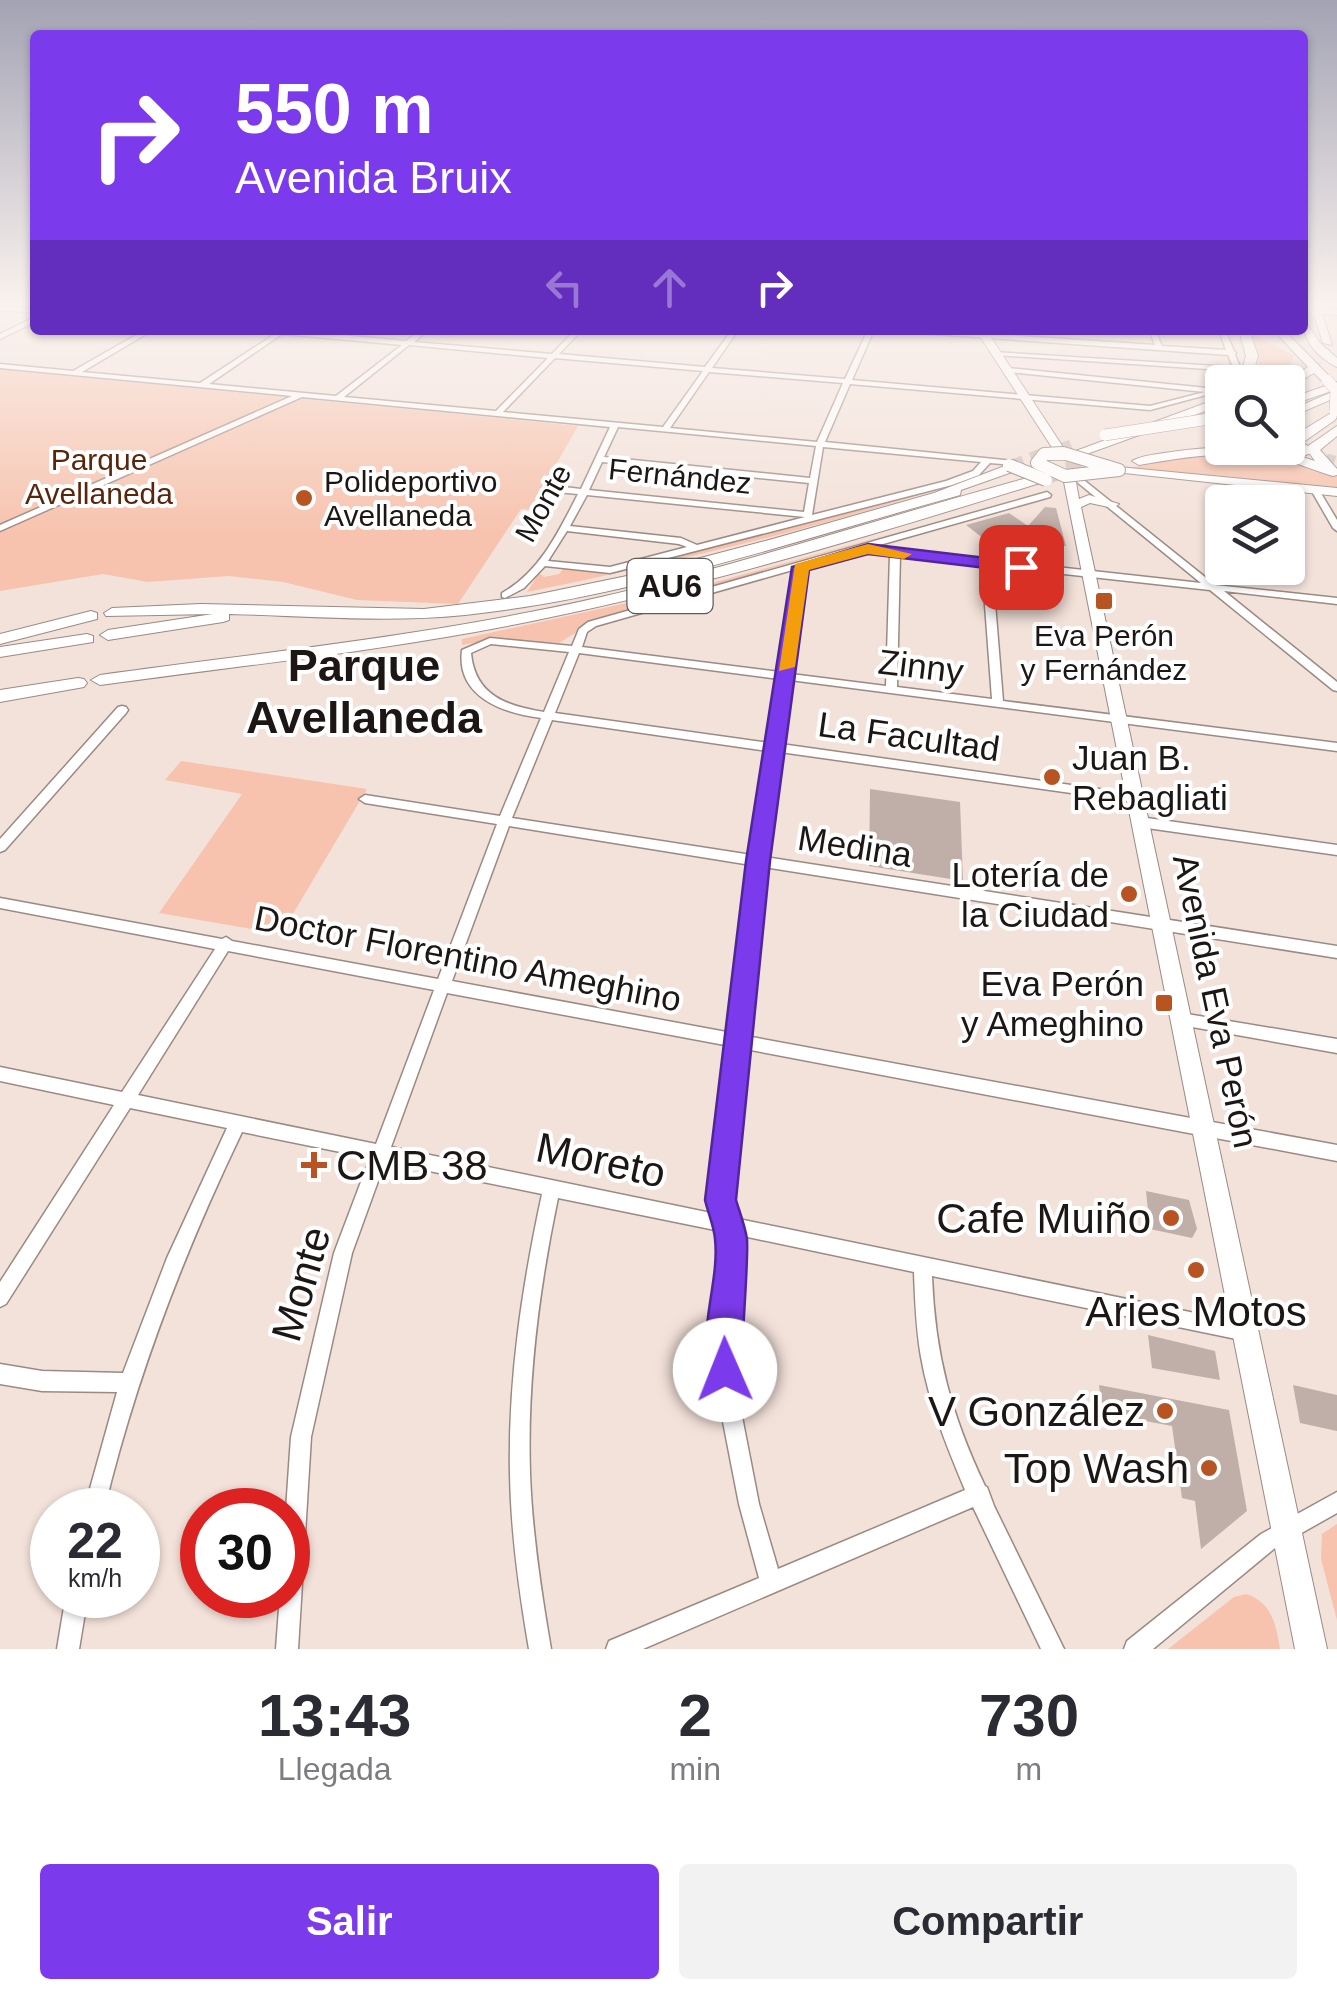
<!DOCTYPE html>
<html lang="es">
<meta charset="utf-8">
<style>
:root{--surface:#fff;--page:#f2f2f3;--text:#2b2b33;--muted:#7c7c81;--accent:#7c3aed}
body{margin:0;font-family:Helvetica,sans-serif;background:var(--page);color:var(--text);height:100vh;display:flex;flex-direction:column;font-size:38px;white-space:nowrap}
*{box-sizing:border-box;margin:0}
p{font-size:32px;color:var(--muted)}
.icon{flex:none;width:55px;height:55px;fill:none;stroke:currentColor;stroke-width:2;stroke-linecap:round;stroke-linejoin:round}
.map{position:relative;height:1649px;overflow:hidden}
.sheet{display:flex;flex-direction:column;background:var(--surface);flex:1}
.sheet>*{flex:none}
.top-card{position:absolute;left:30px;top:30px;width:1278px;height:305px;border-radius:10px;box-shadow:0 2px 8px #0004;background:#7c3aed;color:#fff;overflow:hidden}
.fabs{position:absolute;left:1205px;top:365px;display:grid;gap:20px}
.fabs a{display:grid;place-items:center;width:100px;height:100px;border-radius:10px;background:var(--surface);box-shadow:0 2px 8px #0004;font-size:50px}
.speed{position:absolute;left:30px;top:1488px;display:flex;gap:20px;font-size:50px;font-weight:700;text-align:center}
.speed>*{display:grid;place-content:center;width:130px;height:130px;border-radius:50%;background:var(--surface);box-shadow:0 2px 8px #0004;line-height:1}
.speed small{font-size:25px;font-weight:400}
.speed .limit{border:15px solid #d22;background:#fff;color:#111}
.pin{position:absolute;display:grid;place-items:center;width:85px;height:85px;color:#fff;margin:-42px;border-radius:20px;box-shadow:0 5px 15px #0006}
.me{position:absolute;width:110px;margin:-55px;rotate:359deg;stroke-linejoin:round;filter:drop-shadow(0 0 8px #0008)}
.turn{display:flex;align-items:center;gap:35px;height:210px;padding:0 40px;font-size:45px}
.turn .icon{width:130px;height:130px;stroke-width:2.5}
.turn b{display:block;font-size:70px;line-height:85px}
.lanes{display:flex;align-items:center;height:95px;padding:0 40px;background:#0003;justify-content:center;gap:50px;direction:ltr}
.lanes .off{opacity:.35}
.eta{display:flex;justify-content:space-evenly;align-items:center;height:170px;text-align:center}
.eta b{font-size:60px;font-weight:700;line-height:70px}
.action{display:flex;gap:20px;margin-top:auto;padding:20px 40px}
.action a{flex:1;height:115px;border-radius:10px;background:var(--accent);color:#fff;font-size:40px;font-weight:700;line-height:115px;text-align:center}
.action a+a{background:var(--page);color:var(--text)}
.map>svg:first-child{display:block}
.green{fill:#f7c3ae}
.building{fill:#c0afa8}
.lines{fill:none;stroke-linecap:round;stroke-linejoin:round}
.minor-tunnel{stroke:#d3c3bc;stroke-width:9;stroke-dasharray:9 5;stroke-linecap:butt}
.highway-tunnel-far1{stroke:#d3c3bc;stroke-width:11;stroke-dasharray:11 6;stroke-linecap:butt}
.highway-tunnel{stroke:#d3c3bc;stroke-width:15;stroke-dasharray:15 8;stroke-linecap:butt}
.minor-casing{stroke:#9a8a83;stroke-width:3}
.major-casing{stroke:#9a8a83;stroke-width:2}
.highway-casing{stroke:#9a8a83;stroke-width:2}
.minor{fill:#fff;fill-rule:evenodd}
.major{fill:#fff;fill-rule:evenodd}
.highway{fill:#fff;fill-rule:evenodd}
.major-bridge-far1-casing{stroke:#9a8a83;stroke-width:11;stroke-linecap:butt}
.major-bridge-casing{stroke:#9a8a83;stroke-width:14;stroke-linecap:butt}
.highway-bridge-casing{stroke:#9a8a83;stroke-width:12;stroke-linecap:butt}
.major-bridge-far1{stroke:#fff;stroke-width:10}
.major-bridge{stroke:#fff;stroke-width:12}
.highway-bridge{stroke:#fff;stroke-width:11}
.route{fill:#7c3aed;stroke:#51269a;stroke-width:2.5}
.slow{fill:#f59e0b}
.poi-dot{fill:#b85322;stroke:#fff;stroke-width:4}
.labels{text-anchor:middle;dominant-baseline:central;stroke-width:8;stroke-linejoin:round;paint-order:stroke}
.far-park-label{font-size:30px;fill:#59250b;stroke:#fff}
.far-street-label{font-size:30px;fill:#1c1614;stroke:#fff}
.far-poi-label{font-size:30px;fill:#1c1614;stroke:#fff;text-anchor:start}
.shield{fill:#fff;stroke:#605c5a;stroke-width:2.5}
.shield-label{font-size:32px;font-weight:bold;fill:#1c1614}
.street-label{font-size:35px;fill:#1c1614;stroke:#fff}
.poi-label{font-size:35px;fill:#1c1614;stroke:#fff;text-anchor:end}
.near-street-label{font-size:42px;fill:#1c1614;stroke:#fff}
.near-poi-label{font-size:42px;fill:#1c1614;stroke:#fff;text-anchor:end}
.district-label{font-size:45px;font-weight:bold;fill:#1c1614;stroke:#fff}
</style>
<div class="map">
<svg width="1337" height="1649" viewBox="0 0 1337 1649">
<rect width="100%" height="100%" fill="#f3e2da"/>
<g class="green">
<path d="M1251,332L1294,356C1287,374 1270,383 1252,382L1259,363Z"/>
<path d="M0,369L578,426L530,510L521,509L458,604L357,600L283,582L228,576L148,582L103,574L0,591Z"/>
<path d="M1249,451L1337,472V488L1130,468L1190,454Z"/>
<path d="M1003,468C848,521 687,560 527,592L539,573L544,577L559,574L564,568L611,572Z"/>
<path d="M905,530L651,603L591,623L559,643L496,639L462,645V639L686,590Z"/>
<path d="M181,761L367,789L281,934L159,913L242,794L165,780Z"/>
<path d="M1337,1524V1620L1321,1559L1322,1534Z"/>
<path d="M1246,1594C1272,1602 1276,1625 1280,1649H1168L1234,1597Z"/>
</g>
<g class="building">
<path d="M1045,507L1056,508L1066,546L1021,542V536L984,539L966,525L1009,513L1028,526Z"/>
<path d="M870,789L960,802L963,881L869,866Z"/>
<path d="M1146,1191L1189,1200L1197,1229L1192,1238L1150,1229Z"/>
<path d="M1148,1335L1215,1351L1220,1380L1152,1368Z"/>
<path d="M1099,1385L1229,1410L1247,1511L1201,1549L1195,1501L1182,1498L1172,1426L1102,1413Z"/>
<path d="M1293,1385L1337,1395V1431L1300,1423Z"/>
</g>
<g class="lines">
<path class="minor-tunnel" d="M1313,454L1337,461"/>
<g class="highway-tunnel-far1">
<path d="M1310,370L1328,343"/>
<path d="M1045,455L1071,445"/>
</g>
<g class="highway-tunnel">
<path d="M1010,468L1052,452"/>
<path d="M1045,477L1095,461"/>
</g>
<defs>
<g id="minor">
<path d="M0,306L35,309V313L0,310Z"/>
<path d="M35,317V322L0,339V334Z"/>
<path d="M145,330H153L82,372L200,383L275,334L252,330H286L406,341L421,330H428L414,342L552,354L575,330H582L559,354L705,367L732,330H738L712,368L845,379L868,330H874L852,380L1150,406L1205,392L1008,372L1004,370L1008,368L1217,389L1221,391L1150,410L850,384L825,442L1014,461L1018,463L1014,465L990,463L979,475L952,485L610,573L545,566L524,588L505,598L502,597V593C540,572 559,531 578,494L546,491L542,488L546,485L581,489L610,427L302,397L0,531V525L292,396L0,368V364L73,371ZM282,334L402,345L336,396L209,384ZM409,345L548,358L496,411L344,397ZM555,358L703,371L663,427L503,412ZM709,372L843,383L817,442L670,428ZM618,427L816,446L810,478L604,457ZM823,447L981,462L973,471L946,481L812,515ZM602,462L809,483L804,512L589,490ZM587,495L805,517L697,545L681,538L570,526ZM567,531L679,544L687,547L610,567L548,561Z"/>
<path d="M901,330H932L1155,345L1149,330H1155L1162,346L1226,350L1219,330H1225L1234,351L1236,353L1235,355L1241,369L1237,371L996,355L993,353L994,352L1233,367L1228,355L904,332Z"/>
<path d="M1080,477L1215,585L1337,598V604L1224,591L1337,682V691L1333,690L1210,590L992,566L1003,701L1337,743V751L790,680L781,744L1135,794L1141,798L1135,802L780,752L765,857L1337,946V958L764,867L746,1036L1337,1145V1161L745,1049L729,1200L734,1218L1253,1325L1255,1332L1253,1339L1246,1341L932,1276C935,1355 951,1414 985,1486L987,1487L994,1506L1064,1649H1041L973,1507L643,1649H606L609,1641L759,1578L739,1504L718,1396L714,1344L722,1241L720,1231L558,1198C539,1289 527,1380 530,1473C532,1532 541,1591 551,1649H529C519,1591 511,1533 510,1474C508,1380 522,1287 542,1194L385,1162L352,1253L311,1437L298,1649H276L280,1595H288V1510H286L291,1437L334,1253L370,1158L242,1132C183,1255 136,1377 104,1510H84L117,1392L42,1391L0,1384V1364L42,1371L123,1373L167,1258L227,1128L130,1108L6,1304L0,1307V1282L114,1105L0,1081V1067L122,1092L215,949L0,908V898L222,939L226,937L232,941L438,979L497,824L365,803L359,799L365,795L500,816L541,718C503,713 456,697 462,650L490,638L572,646L579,629L588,622L1047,492L1051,495L1050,497L805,566L791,674L886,686L890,554L872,552V548L875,547L1201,583L1077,482L1076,480ZM900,555L982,565L992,699L897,687ZM796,569L780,672L582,647L587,632L596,626ZM491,644L569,652L544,712C507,706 475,696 471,653ZM579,653L779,679L770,743L555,713ZM552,720L768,751L752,855L512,818ZM509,826L751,865L732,1033L452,981ZM228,951L434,990L376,1144L138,1095ZM447,993L730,1046L713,1200L716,1214L391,1147ZM738,1235L914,1272C915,1300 916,1329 921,1357C929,1403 947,1447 965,1490L778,1569L759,1504L738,1396L732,1344L740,1241Z"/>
<path d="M1315,487L1319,490L1337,520V531L1333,528L1311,490Z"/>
<path d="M122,706L126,707L128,710L126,713L5,850L0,852V839L118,707Z"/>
<path d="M1140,817L1337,845V855L1140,827L1134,822Z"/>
<path d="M1181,1013L1337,1039V1053L1181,1025L1176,1024L1174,1019L1176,1014Z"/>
<path d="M1337,1492V1513L1275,1548L1153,1649H1124L1127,1641L1261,1534Z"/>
<path d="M66,1595H88L79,1649H57Z"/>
</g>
<g id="major">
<path d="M1319,308L1337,309V315L1316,313Z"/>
<path d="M976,330H986L1063,447L1061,449H1053Z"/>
<path d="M1337,390V397L1288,418V411Z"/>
<path d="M1288,444L1308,451L1310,453L1304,456L1284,449Z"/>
<path d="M1119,467L1337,488V496L1115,472V468Z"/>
<path d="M1070,478L1076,482L1079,499L1089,495L1119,504L1113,508L1090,503L1081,507L1327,1649H1295L1064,482Z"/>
</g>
<g id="highway">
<path d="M1313,311L1322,313L1332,345L1323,343Z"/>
<path d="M1302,316L1320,343L1337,358V367C1316,356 1302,340 1302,316Z"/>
<path d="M1239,330H1249L1258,356L1250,382H1239L1246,356Z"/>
<path d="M1273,330H1284L1331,378V382H1323L1314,373L1288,388V382H1284L1308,367Z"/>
<path d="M1337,382V389L1288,406V399Z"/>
<path d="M1222,397V405L1084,455L1073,452Z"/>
<path d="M1331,413L1337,417L1335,420L1302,443L1308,446L1337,426V436L1320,450L1337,469V475L1333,476C1315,471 1299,463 1280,459C1233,449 1186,457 1139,465L1132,461C1143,455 1158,454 1171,452C1221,445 1267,445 1315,461L1310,454L1291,447L1290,438Z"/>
<path d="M1010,464L1015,465V471L961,490L960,495C797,540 633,597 465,615C386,623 308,616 229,614V620L223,622L108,640L100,635L108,630L213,614L106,616L104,613L112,608L201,604L424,609L530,596L651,571L769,540L934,493Z"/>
<path d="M1038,475L1043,476V482C876,534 708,585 537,620C392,650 246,665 100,685L91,680L100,675C267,652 436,635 601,597C749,563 892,514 1038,475Z"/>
<path d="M91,611L97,613V619L0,644V634Z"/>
<path d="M87,634L93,636V642L0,657V647Z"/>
<path d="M78,678L84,679L87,683L84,687L0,702V690Z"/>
</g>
</defs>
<use href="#minor" class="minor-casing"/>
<use href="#major" class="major-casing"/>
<use href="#highway" class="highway-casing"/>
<use href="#minor" class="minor"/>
<use href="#major" class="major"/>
<use href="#highway" class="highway"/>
<defs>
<path id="major-bridge-far1" d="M1043,455H1069"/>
<g id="major-bridge">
<path d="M1063,453L1119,470L1065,476L1037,463L1044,454Z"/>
<path d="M1009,465L1046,480"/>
</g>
<g id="highway-bridge">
<path d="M1311,307L1317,313"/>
<path d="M1327,380L1336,390L1335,411"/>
<path d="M1105,435L1222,417"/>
</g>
</defs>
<use href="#major-bridge-far1" class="major-bridge-far1-casing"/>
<use href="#major-bridge" class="major-bridge-casing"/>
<use href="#highway-bridge" class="highway-bridge-casing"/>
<use href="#major-bridge-far1" class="major-bridge-far1"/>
<use href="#major-bridge" class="major-bridge"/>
<use href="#highway-bridge" class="highway-bridge"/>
</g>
<linearGradient id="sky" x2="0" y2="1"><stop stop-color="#a3a3b4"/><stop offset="0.57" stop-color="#faf2ee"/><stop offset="1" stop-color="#faf2ee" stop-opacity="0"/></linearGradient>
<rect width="1337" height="533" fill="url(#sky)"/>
<path class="route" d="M868,544L1021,562L1030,567L1021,572L868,554L809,570L770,861L736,1200C740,1213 745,1226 747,1239C748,1253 742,1371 737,1382L725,1387L713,1382C694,1337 720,1285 715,1239C714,1226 708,1213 705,1200L746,861L792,567Z"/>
<path class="slow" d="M868,544L912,554L904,559L868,554L809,570L795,667L779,671L795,564Z"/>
<g class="poi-dot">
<circle cx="304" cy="498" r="10"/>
<rect x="1094" y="591" width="20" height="20" rx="5"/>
<circle cx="1052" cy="777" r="10"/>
<circle cx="1129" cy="894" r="10"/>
<rect x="1154" y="993" width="20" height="20" rx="5"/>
<path d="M309 1150h10v10h10v10h-10v10h-10v-10h-10v-10h10z"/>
<circle cx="1171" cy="1218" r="10"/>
<circle cx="1196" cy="1270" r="10"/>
<circle cx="1165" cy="1411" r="10"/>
<circle cx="1209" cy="1468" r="10"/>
</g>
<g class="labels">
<g class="far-park-label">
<text x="99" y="459">Parque<tspan x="99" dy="34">Avellaneda</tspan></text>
</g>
<g class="far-street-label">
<text transform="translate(680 476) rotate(6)">Fernández</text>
<text transform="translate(543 503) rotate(-61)">Monte</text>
</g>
<g class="far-poi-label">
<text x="324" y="481">Polideportivo<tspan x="324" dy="34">Avellaneda</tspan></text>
<text x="1104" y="635" text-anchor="middle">Eva Perón<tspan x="1104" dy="34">y Fernández</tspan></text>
</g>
<rect class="shield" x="627.5" y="559" width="85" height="54" rx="8"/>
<g class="shield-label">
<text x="670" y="586">AU6</text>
</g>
<g class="street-label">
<text transform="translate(921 666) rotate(7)">Zinny</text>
<text transform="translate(909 736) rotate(8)">La Facultad</text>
<text transform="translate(855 846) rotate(9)">Medina</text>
<text transform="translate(468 958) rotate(11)">Doctor Florentino Ameghino</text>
<text transform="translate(1216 1001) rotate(78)">Avenida Eva Perón</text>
</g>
<g class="poi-label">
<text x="1072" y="757" text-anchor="start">Juan B.<tspan x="1072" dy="40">Rebagliati</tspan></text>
<text x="1109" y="874">Lotería de<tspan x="1109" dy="40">la Ciudad</tspan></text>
<text x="1144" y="983">Eva Perón<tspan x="1144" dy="40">y Ameghino</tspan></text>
</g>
<g class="near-street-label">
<text transform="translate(601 1160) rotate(12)">Moreto</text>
<text transform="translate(301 1284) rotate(-74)">Monte</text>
</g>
<g class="near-poi-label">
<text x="336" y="1165" text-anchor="start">CMB 38</text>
<text x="1151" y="1218">Cafe Muiño</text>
<text x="1196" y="1311" text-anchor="middle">Aries Motos</text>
<text x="1145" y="1411">V González</text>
<text x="1189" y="1468">Top Wash</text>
</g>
<g class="district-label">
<text x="364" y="665">Parque<tspan x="364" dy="52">Avellaneda</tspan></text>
</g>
</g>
</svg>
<div class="fabs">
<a><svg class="icon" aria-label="search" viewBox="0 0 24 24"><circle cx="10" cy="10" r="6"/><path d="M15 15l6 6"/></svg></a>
<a><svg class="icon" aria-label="layers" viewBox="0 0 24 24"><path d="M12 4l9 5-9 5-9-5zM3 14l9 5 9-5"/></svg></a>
</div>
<div class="speed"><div>22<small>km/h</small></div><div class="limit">30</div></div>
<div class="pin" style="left:1021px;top:567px;background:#d93025"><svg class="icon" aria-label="arrive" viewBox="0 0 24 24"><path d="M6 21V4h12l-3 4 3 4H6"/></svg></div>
<svg class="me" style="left:725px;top:1370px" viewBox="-20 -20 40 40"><circle r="19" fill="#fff"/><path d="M0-13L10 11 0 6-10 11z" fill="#7c3aed"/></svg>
<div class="top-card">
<div class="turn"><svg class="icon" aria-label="right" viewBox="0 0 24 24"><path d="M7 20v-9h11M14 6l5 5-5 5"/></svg><div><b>550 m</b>Avenida Bruix</div></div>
<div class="lanes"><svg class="icon off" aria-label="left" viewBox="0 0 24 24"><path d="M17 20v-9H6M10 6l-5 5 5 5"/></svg><svg class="icon off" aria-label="ahead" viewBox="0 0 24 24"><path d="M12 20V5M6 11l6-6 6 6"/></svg><svg class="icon" aria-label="right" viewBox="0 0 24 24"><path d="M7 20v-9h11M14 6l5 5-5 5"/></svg></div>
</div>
</div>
<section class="sheet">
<div class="eta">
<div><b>13:43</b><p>Llegada</p></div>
<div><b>2</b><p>min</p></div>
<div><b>730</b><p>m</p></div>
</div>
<div class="action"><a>Salir</a><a>Compartir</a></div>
</section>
